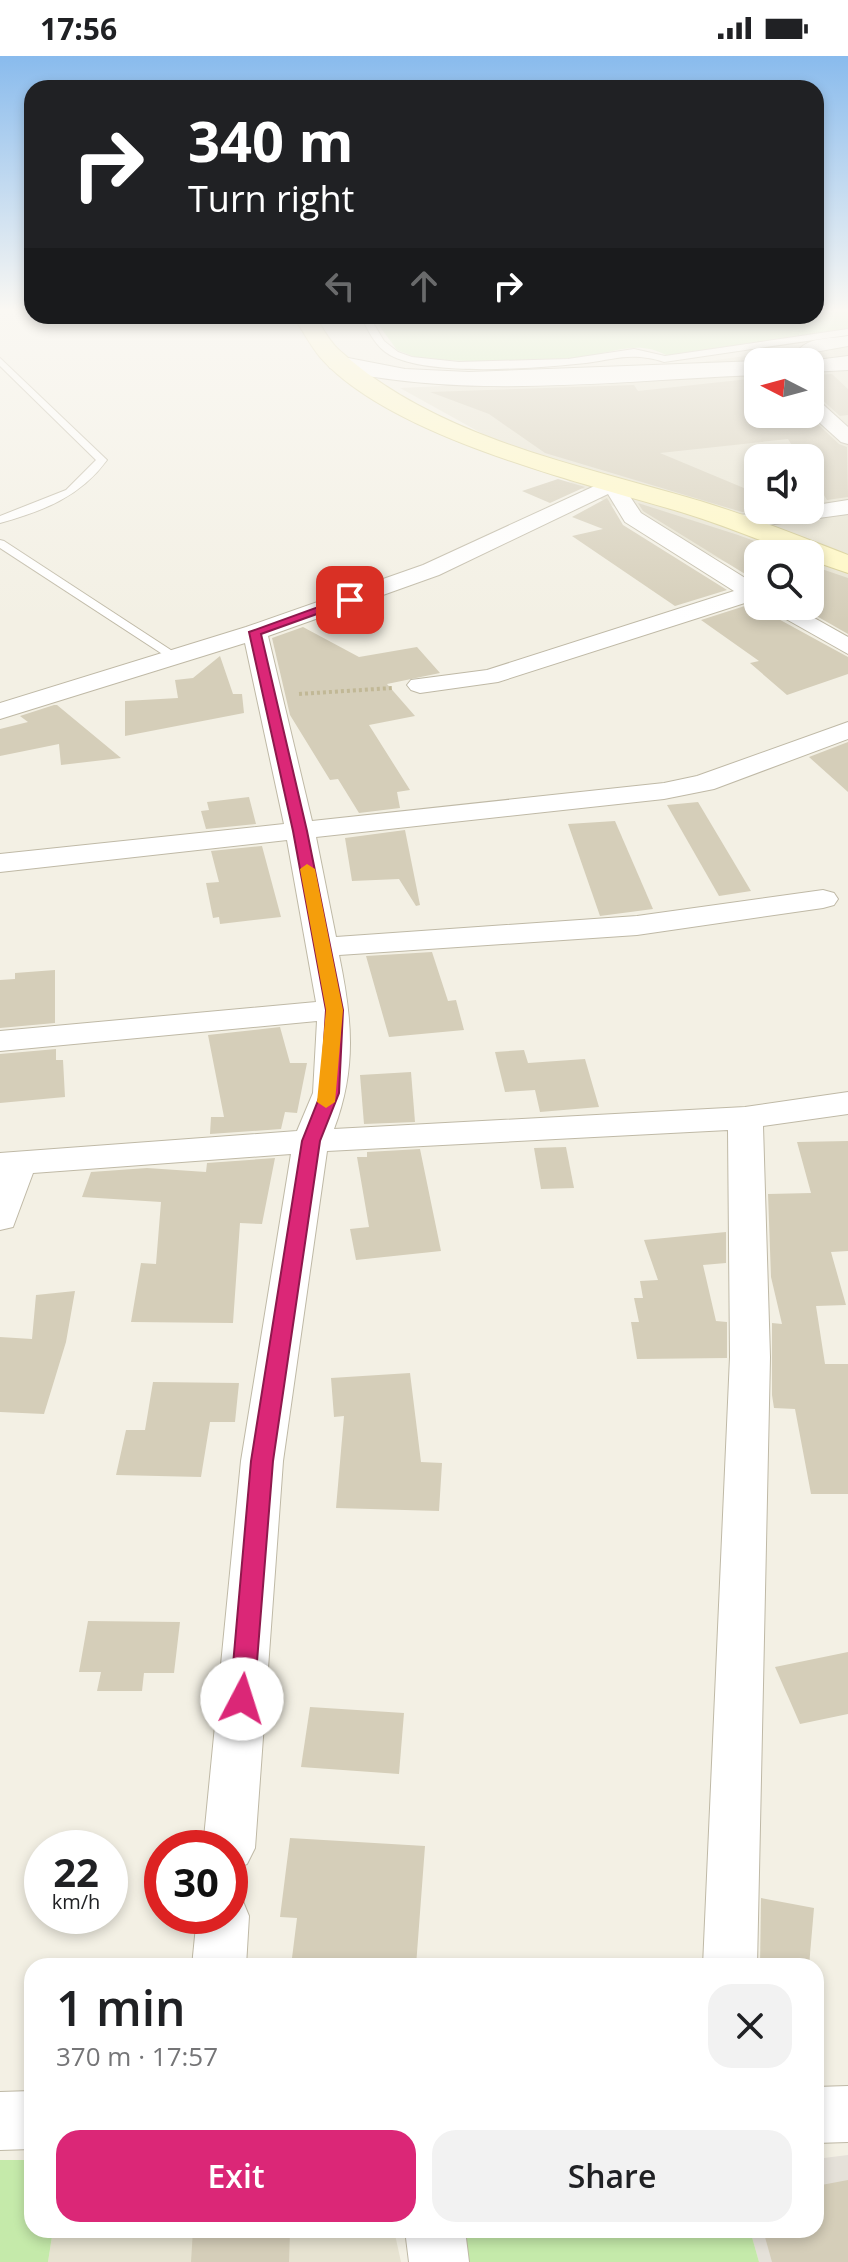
<!DOCTYPE html>
<meta charset="utf-8">
<style>
:root{--surface:#fff;--page:#f2f2f2;--text:#202124;--muted:#757577;--accent:#db2777}
body{margin:0;font-family:"Open Sans",sans-serif;background:var(--page);color:var(--text);height:100vh;display:flex;flex-direction:column;font-size:30px;white-space:nowrap}
*{box-sizing:border-box;margin:0}
p{font-size:26px;color:var(--muted)}
.icon{flex:none;width:44px;height:44px;fill:none;stroke:currentColor;stroke-width:2;stroke-linecap:round;stroke-linejoin:round}
.map{position:relative;flex:1;overflow:hidden}
.side{position:absolute;left:24px;top:1902px;width:800px;height:280px;display:flex;flex-direction:column;background:var(--surface);border-radius:24px;box-shadow:0 4px 12px #0003}
.side>*{flex:none}
.banner{position:absolute;left:24px;top:24px;width:800px;height:244px;border-radius:24px;box-shadow:0 4px 12px #0003;background:#202124;color:#fff;overflow:hidden}
.needle{width:52px;rotate:276deg}
.buttons{position:absolute;left:744px;top:292px;display:grid;gap:16px}
.buttons a{display:grid;place-items:center;width:80px;height:80px;border-radius:16px;background:var(--surface);box-shadow:0 4px 12px #0003;font-size:40px}
.speed{position:absolute;left:24px;top:1774px;display:flex;gap:16px;font-size:40px;font-weight:700;text-align:center}
.speed>*{display:grid;place-content:center;width:104px;height:104px;border-radius:50%;background:var(--surface);box-shadow:0 4px 12px #0003;line-height:1}
.speed small{font-size:20px;font-weight:400}
.speed .limit{border:12px solid #d22;background:#fff;color:#111}
.pin{position:absolute;display:grid;place-items:center;width:68px;height:68px;color:#fff;margin:-34px;border-radius:16px;box-shadow:0 4px 12px #0006}
.me{position:absolute;width:88px;margin:-44px;rotate:5deg;stroke-linejoin:round;filter:drop-shadow(0 0 6px #0008)}
.turn{display:flex;align-items:center;gap:28px;height:168px;padding:0 32px;font-size:36px}
.turn .icon{width:104px;height:104px;stroke-width:2.5}
.turn b{display:block;font-size:56px;line-height:68px}
.lanes{display:flex;align-items:center;height:76px;padding:0 32px;background:#0003;justify-content:center;gap:40px;direction:ltr}
.lanes .off{opacity:.35}
.round{display:grid;place-items:center;flex:none;width:84px;height:84px;border-radius:24px;background:var(--page)}
.summary{display:flex;align-items:center;justify-content:space-between;height:136px;padding:0 32px}
h1{font-size:48px;font-weight:600;line-height:60px}
.button{display:flex;gap:16px;margin-top:auto;padding:16px 32px}
.button a{flex:1;height:92px;border-radius:24px;background:var(--accent);color:#fff;font-size:32px;font-weight:600;line-height:92px;text-align:center}
.button a+a{background:var(--page);color:var(--text)}
.status{display:flex;justify-content:space-between;align-items:center;height:56px;padding:0 40px;background:var(--surface);direction:ltr}
.status svg{height:22px;fill:currentColor}
.map>svg:first-child{display:block}
.residential{fill:#e7e3d1;fill-rule:evenodd}
.industrial{fill:#e5e1d9}
.green{fill:#c5eaaa}
.building{fill:#d5ceb9}
.lines{fill:none;stroke-linecap:round;stroke-linejoin:round}
.service-casing{stroke:#bfb9a6;stroke-width:2}
.minor-casing{stroke:#bfb9a6;stroke-width:2}
.tertiary-casing{stroke:#bfb9a6;stroke-width:2}
.secondary-casing{stroke:#d5cc91;stroke-width:2}
.path{stroke:#c1b896;stroke-width:4;stroke-dasharray:3 3;stroke-linecap:butt}
.service{fill:#fff;fill-rule:evenodd}
.minor{fill:#fff;fill-rule:evenodd}
.tertiary{fill:#fff;fill-rule:evenodd}
.secondary{fill:#fff8c2;fill-rule:evenodd}
.route{fill:#db2777;stroke:#8e194d;stroke-width:2}
.slow{fill:#f59e0b}
</style>
<div class="status"><b>17:56</b><svg viewBox="0 0 49 12"><path d="M0 12V9h3v3zM5 12V6h3v6zM10 12V3h3v9zM15 12V0h3v12zM26 1h20v11H26zM47 4h2v5h-2z"/></svg></div>
<div class="map">
<svg width="848" height="2206" viewBox="0 0 848 2206">
<rect width="100%" height="100%" fill="#f3f0e4"/>
<g class="residential">
<path d="M848,286V566L810,547V498H758V522L633,461L400,332L570,324ZM758,306H810V358H758ZM758,402H810V454H758Z"/>
<path d="M53,2174H394L401,2206H48Z"/>
</g>
<path class="industrial" d="M848,2099V2206H759L750,2174H816V2103Z"/>
<g class="green">
<path d="M816,256H848V274L668,300C635,281 607,300 572,302C521,305 465,308 415,301L397,294L372,260H494L520,267L558,269L618,260H816Z"/>
<path d="M0,2104H32V2174H53L48,2206H0Z"/>
<path d="M465,2174H750L759,2206H469Z"/>
</g>
<g class="building">
<path d="M832,318L848,333V359L840,360L819,341L810,338V319Z"/>
<path d="M758,322V358H807L839,388L847,391L848,441L827,444L810,417V402H800L788,383L660,397L751,435L758,441V454H767L742,456L545,397L489,358L430,336L634,329L638,335Z"/>
<path d="M558,423L585,431L550,447L522,435Z"/>
<path d="M607,442L623,469L727,534L675,550L572,480L603,473L572,461Z"/>
<path d="M638,447L738,479L760,487L749,489L776,498H758V526L643,455Z"/>
<path d="M810,509L848,522V578L799,550H810Z"/>
<path d="M751,548L848,601V618L787,639L750,607L759,605L701,564Z"/>
<path d="M303,571L359,601L417,591L440,617L387,628L415,660L369,669L410,734L397,736L400,752L359,757L338,723L330,724L290,659L272,582Z"/>
<path d="M220,600L233,638H242L244,657L125,680V645L178,642L175,624L193,622Z"/>
<path d="M54,649H57L121,702L61,709L59,688L0,700V673L28,666L20,660Z"/>
<path d="M848,686V736L809,701Z"/>
<path d="M249,741L256,768L206,773L201,755L209,754L207,746Z"/>
<path d="M698,746L751,835L719,840L667,749Z"/>
<path d="M615,765L653,853L600,860L568,768Z"/>
<path d="M405,774L420,849L416,850L399,823L352,825L345,782Z"/>
<path d="M262,790L281,861L220,868L219,861L213,862L206,827L219,826L211,795Z"/>
<path d="M432,896L448,945L456,944L464,974L389,981L366,900Z"/>
<path d="M55,914V967L0,972V924L15,923V917Z"/>
<path d="M280,971L290,1007H307L297,1057L285,1056L281,1073L210,1078L211,1061H224L208,979Z"/>
<path d="M56,993V1004H63L65,1041L0,1047V998Z"/>
<path d="M524,994L528,1007L585,1003L599,1051L540,1056L535,1034L505,1036L495,996Z"/>
<path d="M411,1016L415,1066L364,1068L360,1019Z"/>
<path d="M848,1085V1195L831,1196L846,1249L816,1250L825,1308H848V1438H811L795,1353L774,1352L772,1339V1267L782,1268L771,1221L768,1138L811,1137L797,1086Z"/>
<path d="M566,1091L574,1132L541,1133L534,1092Z"/>
<path d="M420,1093L441,1195L356,1204L350,1173L369,1171L357,1101H367V1096Z"/>
<path d="M275,1102L262,1168L240,1167L233,1267L131,1266L141,1207L156,1208L161,1146L82,1141L91,1116L147,1112L206,1116L207,1107Z"/>
<path d="M726,1176V1207L703,1209L716,1265L727,1266V1302L637,1303L631,1266H639L634,1242H643L640,1225L658,1224L644,1184Z"/>
<path d="M75,1235L66,1286L44,1358L0,1356V1281L32,1283L36,1239Z"/>
<path d="M410,1317L421,1406L442,1407L439,1455L336,1452L344,1360L334,1361L331,1322Z"/>
<path d="M153,1326L239,1327L235,1366H210L201,1421L116,1419L126,1374H145Z"/>
<path d="M88,1565L180,1566L174,1617H144L142,1635H97L101,1616H79Z"/>
<path d="M848,1596V1658L800,1668L775,1611Z"/>
<path d="M310,1651L404,1657L399,1718L301,1711Z"/>
<path d="M290,1782L425,1790L416,1910H291L297,1862L280,1861Z"/>
<path d="M761,1842L814,1852L809,1910H760Z"/>
<path d="M848,2124V2206H772L763,2174H816V2130Z"/>
<path d="M193,2174H290L289,2206H191Z"/>
</g>
<g class="lines">
<defs>
<g id="service">
<path d="M361,260H369L384,285L398,296L412,301L459,306L568,303L634,293L665,300L848,273V279L664,306C632,296 617,303 586,307C539,312 430,321 390,299C375,291 368,274 361,260Z"/>
<path d="M0,302L107,404C80,441 43,455 0,467V460L66,434L96,404L0,310Z"/>
<path d="M0,484L4,485L180,600L170,603L0,492Z"/>
</g>
<g id="minor">
<path d="M848,280V290L815,296L809,306H791C802,280 821,284 848,280Z"/>
<path d="M810,341L817,343L848,371V388L841,386L810,358Z"/>
<path d="M612,422L619,424L641,457L758,530V547L751,545L498,626L420,637L411,634L407,629L411,624L487,614L734,535L625,466L608,438L439,519L268,580L312,765L664,727L697,720L848,666V683L714,733L664,743L316,781L336,881L637,860L823,834L834,837L838,843L834,849L823,852L637,879L339,899C352,962 357,1012 334,1073L745,1051L848,1036V1058L763,1070L770,1301L757,1910H703L730,1301L728,1074L327,1095L283,1405L255,1792L247,1808L230,1814V1792H203L241,1405L291,1098L33,1117L13,1171L0,1174V1097L297,1075L313,1037L317,965L0,995V975L316,946L287,784L0,816V798L284,768L245,587L0,663V647L246,571L423,509Z"/>
<path d="M848,444V458L738,473L727,466L738,459L810,454V450Z"/>
<path d="M763,550H793L848,581V598Z"/>
<path d="M230,1838L242,1843L249,1860L246,1910H192L197,1860H230Z"/>
<path d="M848,2030V2086L816,2087V2031Z"/>
<path d="M32,2035V2093L0,2094V2036Z"/>
<path d="M405,2174H465L469,2206H409Z"/>
</g>
<g id="tertiary">
<path d="M338,300L405,313L469,316L758,305L761,306H758V319C621,324 462,345 330,312L327,307Z"/>
<path d="M848,300V314L810,316V306H801Z"/>
</g>
<path id="secondary" d="M293,260H315C322,271 329,285 339,294C435,382 579,409 700,445C750,460 799,480 848,499V517L810,504V498H795C758,483 720,468 681,456C580,426 390,381 320,301C310,289 302,273 293,260Z"/>
</defs>
<use href="#service" class="service-casing"/>
<use href="#minor" class="minor-casing"/>
<use href="#tertiary" class="tertiary-casing"/>
<use href="#secondary" class="secondary-casing"/>
<path class="path" d="M299,638L392,632"/>
<use href="#service" class="service"/>
<use href="#minor" class="minor"/>
<use href="#tertiary" class="tertiary"/>
<use href="#secondary" class="secondary"/>
</g>
<linearGradient id="sky" x2="0" y2="1"><stop stop-color="#89bbed"/><stop offset="0.45" stop-color="#faf8f3"/><stop offset="1" stop-color="#faf8f3" stop-opacity="0"/></linearGradient>
<rect width="848" height="565" fill="url(#sky)"/>
<path class="route" d="M346,541L356,544L261,578L307,775L343,954L339,1037L320,1085L273,1405L254,1643L250,1650L242,1653L233,1650L230,1643L251,1405L302,1085L321,1037L326,954L293,775L249,576Z"/>
<path class="slow" d="M307,808L315,813L343,954L335,1046L326,1052L317,1046L326,954L300,813Z"/>
</svg>
<div class="buttons">
<a><svg class="needle" viewBox="-14 -14 28 28"><path d="M0-13l5 13h-10z" fill="#e53935"/><path d="M0 13l5-13h-10z" fill="#757577"/></svg></a>
<a><svg class="icon" aria-label="sound" viewBox="0 0 24 24"><path d="M4 9h4l5-4v14l-5-4H4zM17 9q2 3 0 6"/></svg></a>
<a><svg class="icon" aria-label="search" viewBox="0 0 24 24"><circle cx="10" cy="10" r="6"/><path d="M15 15l6 6"/></svg></a>
</div>
<div class="speed"><div>22<small>km/h</small></div><div class="limit">30</div></div>
<div class="pin" style="left:350px;top:544px;background:#d93025"><svg class="icon" aria-label="arrive" viewBox="0 0 24 24"><path d="M6 21V4h12l-3 4 3 4H6"/></svg></div>
<svg class="me" style="left:242px;top:1643px" viewBox="-20 -20 40 40"><circle r="19" fill="#fff"/><path d="M0-13L10 11 0 6-10 11z" fill="#db2777"/></svg>
<div class="banner">
<div class="turn"><svg class="icon" aria-label="right" viewBox="0 0 24 24"><path d="M7 20v-9h11M14 6l5 5-5 5"/></svg><div><b>340 m</b>Turn right</div></div>
<div class="lanes"><svg class="icon off" aria-label="left" viewBox="0 0 24 24"><path d="M17 20v-9H6M10 6l-5 5 5 5"/></svg><svg class="icon off" aria-label="ahead" viewBox="0 0 24 24"><path d="M12 20V5M6 11l6-6 6 6"/></svg><svg class="icon" aria-label="right" viewBox="0 0 24 24"><path d="M7 20v-9h11M14 6l5 5-5 5"/></svg></div>
</div>
<section class="side">
<div class="summary"><div><h1>1 min</h1><p>370 m · 17:57</p></div><a class="round"><svg class="icon" aria-label="close" viewBox="0 0 24 24"><path d="M6 6l12 12M18 6L6 18"/></svg></a></div>
<div class="button"><a>Exit</a><a>Share</a></div>
</section>
</div>
